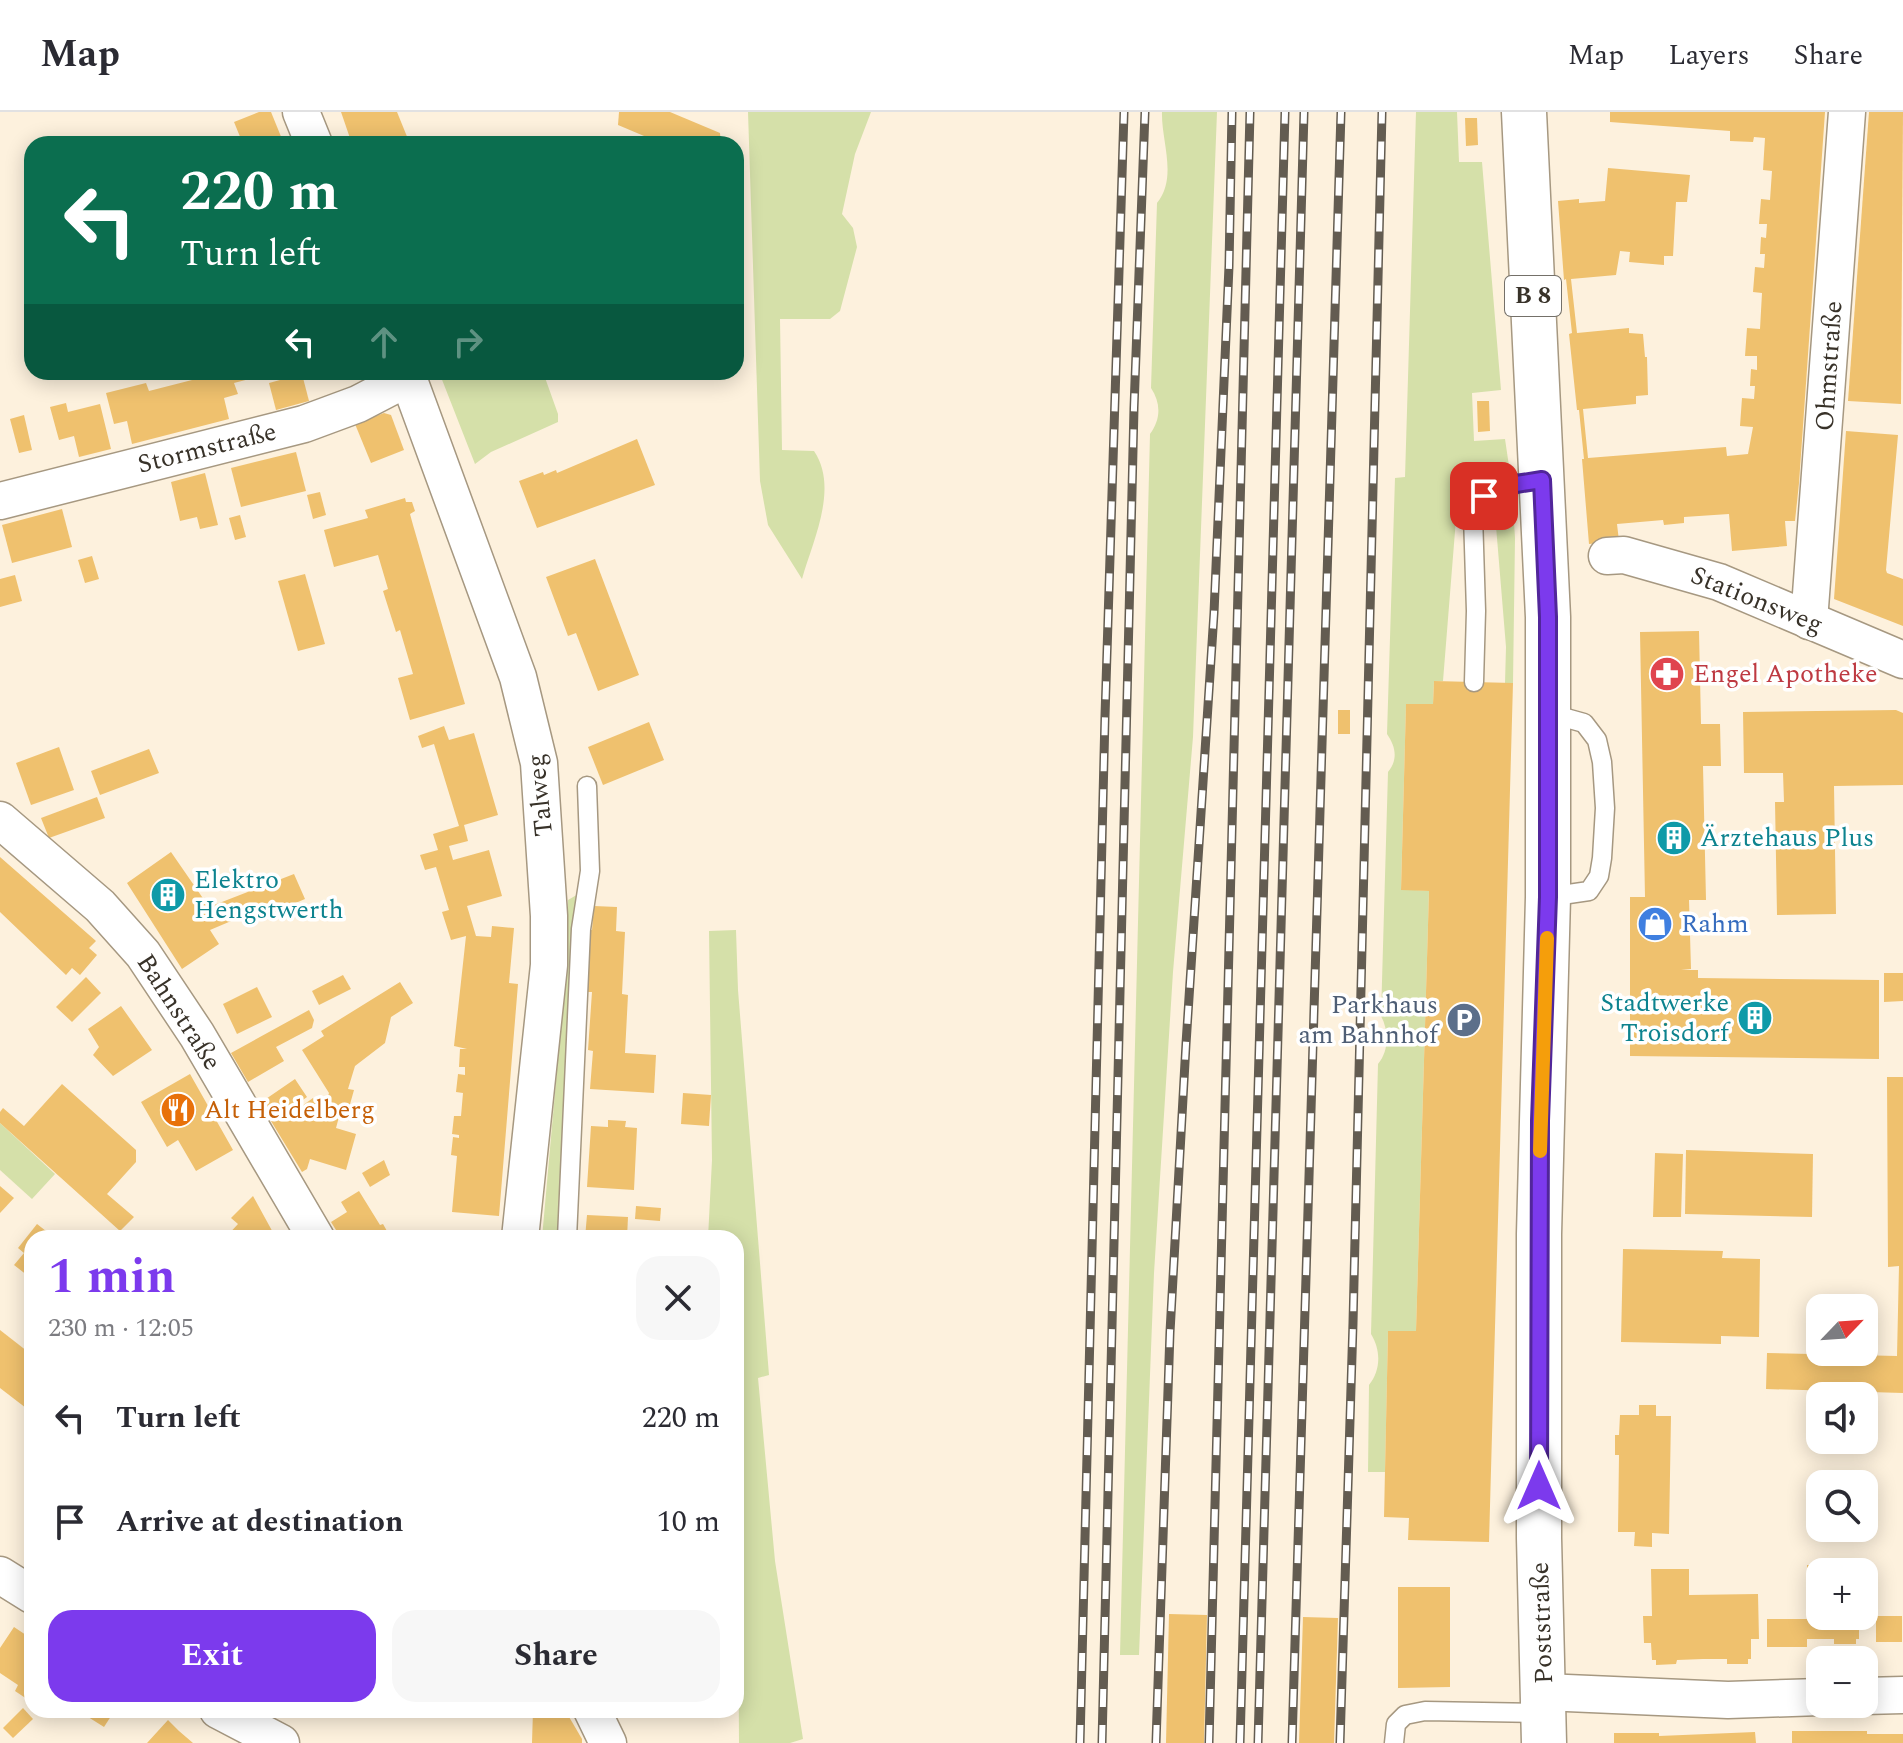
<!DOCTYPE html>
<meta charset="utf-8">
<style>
:root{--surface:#fff;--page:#f7f7f7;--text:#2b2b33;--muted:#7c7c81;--line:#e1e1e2;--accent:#7c3aed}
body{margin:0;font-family:Spectral,serif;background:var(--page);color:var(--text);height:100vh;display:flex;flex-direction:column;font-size:30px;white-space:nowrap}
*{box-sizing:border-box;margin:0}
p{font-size:26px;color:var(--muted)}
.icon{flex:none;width:44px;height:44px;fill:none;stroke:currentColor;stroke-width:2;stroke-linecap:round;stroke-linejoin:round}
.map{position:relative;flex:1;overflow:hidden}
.details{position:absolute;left:24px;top:1118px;width:720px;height:488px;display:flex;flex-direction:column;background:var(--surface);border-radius:24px;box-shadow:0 4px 20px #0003}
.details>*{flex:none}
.top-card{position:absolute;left:24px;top:24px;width:720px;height:244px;border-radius:24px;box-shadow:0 4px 20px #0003;background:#0b6e4f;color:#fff;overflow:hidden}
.needle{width:52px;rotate:65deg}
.controls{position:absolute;left:1806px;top:1182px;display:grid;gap:16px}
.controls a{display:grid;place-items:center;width:72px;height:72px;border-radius:16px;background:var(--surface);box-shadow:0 4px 20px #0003;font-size:40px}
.pin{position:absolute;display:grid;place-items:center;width:68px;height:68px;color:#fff;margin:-34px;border-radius:16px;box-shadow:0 4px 12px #0006}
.me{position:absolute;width:88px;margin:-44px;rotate:0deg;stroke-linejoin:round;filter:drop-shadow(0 0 6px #0008)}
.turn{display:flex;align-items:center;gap:28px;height:168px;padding:0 24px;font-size:36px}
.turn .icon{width:104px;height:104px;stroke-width:2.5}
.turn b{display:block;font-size:56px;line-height:68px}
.lanes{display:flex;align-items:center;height:76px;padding:0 24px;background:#0003;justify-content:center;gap:40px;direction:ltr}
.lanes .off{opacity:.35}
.round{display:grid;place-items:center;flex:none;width:84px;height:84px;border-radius:24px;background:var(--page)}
.head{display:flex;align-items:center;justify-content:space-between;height:136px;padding:0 24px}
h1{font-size:48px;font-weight:700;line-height:60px;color:var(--accent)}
.primary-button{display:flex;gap:16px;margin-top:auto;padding:16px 24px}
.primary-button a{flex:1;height:92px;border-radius:24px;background:var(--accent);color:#fff;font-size:32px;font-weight:700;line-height:92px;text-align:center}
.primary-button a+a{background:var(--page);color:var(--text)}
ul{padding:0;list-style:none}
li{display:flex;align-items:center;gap:24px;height:104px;padding:0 24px}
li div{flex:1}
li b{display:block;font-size:30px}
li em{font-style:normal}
header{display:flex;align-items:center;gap:48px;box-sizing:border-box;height:112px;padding:0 40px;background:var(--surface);border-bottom:2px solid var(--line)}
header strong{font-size:38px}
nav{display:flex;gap:44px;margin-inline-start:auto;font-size:28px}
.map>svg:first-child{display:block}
.green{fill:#d5e0a9}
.building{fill:#efc16e}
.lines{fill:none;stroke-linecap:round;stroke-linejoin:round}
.lane-casing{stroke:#a69881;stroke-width:21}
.street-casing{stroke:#a69881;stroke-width:39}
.primary-casing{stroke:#a69881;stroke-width:47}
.lane{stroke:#fff;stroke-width:18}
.street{stroke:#fff;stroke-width:36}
.primary{stroke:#fff;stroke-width:44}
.rail-casing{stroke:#635c51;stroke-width:9}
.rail{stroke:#fff;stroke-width:6;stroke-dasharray:18;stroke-linecap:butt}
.route-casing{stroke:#51269a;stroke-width:20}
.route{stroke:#7c3aed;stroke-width:14}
.slow{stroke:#f59e0b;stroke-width:14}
.labels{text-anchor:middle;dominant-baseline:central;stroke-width:7;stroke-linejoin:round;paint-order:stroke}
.shield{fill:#fff;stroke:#747069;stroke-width:2}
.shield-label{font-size:24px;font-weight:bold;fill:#383229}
.street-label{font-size:26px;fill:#383229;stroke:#fff}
.health-label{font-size:26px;fill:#be3a42;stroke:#fff;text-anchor:start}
.culture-label{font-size:26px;fill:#0d838f;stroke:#fff;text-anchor:start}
.shop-label{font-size:26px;fill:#366cbe;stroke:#fff;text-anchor:start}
.service-label{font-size:26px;fill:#4e5e75;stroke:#fff;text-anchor:end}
.food-label{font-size:26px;fill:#c56008;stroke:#fff;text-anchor:start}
</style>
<header>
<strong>Map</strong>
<nav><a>Map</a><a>Layers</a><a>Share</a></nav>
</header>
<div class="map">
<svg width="1903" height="1631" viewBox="0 0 1903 1631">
<rect width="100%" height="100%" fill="#fdf1dd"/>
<g class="green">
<path d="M748,0H871L855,42L842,102L853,116L857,135L840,199L830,207H780L782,338L814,339C839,376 813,428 802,467L768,413L760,369Z"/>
<path d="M1162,0H1217L1193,625L1173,860L1154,1161L1139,1543H1120L1150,322C1161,307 1161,291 1151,276L1157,91C1178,65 1161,29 1162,0Z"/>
<path d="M1416,0H1457L1459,50H1482L1501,278L1472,281L1474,329L1505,327L1509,354L1478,361L1460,387L1456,407L1443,569H1434L1433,592L1406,593L1401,777L1429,779L1416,1219H1388L1385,1360H1368L1369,1273C1381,1258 1381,1238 1371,1222L1378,952C1389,939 1389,919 1381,904L1388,660C1398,648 1396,635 1387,622L1395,366L1405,365Z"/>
<path d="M439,260H543L558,302V310L491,340L475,352Z"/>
<path d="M1513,394L1515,426L1513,571H1505L1506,535L1495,402L1499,397Z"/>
<path d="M580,781L572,817L567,921L569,922L558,1126H542L564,880L568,788Z"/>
<path d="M736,818L738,878L769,1263L758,1266L775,1449L803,1627L790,1631H739L736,1126H708L712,1048L709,819Z"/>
<path d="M0,1011L55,1062L32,1087L0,1058Z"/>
</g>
<g class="building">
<path d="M259,0H271L284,32H243L234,10Z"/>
<path d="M341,0H397L410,32H355L351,29Z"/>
<path d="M619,0H670L720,21L721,32H663L618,13Z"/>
<path d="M1610,0H1825L1799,371L1795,409H1785L1787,434L1732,439L1729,402L1684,405V411L1664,413L1663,408L1617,412L1619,429L1589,432L1582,347H1584L1579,298H1577L1569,222L1572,221L1566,167L1564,168L1558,89L1579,87V91L1605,89L1608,56L1690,63L1687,90H1676L1673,144H1664V153L1629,150L1630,140L1620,139L1616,163L1571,167L1577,221L1629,216V221L1643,222L1645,245H1647L1648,283L1636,284V292L1583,297L1588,346L1726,335L1727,344L1748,342L1753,315L1740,314L1742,286L1754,287L1755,274H1750L1751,257L1757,258V244H1745L1747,216L1760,217L1762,181L1753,180L1755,155L1764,156L1765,142H1760L1761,125L1766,126L1767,112H1759L1761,87L1770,88L1772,59L1763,58L1765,26L1754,25L1753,30L1730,29V19L1610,10Z"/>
<path d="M1869,0H1903L1901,292L1848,289Z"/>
<path d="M1465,6H1477L1478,33L1466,34Z"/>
<path d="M190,260L272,261L234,271L238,282L224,286L229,307L132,332L127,309L114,312L106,281L146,271L149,279L192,268Z"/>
<path d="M302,262L309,289L276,298L269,271Z"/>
<path d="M1477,289H1489L1490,319L1478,320Z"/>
<path d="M66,291L68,300L100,292L111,337L79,345L74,324L59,328L50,295Z"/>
<path d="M384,301L391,303L404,338L371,351L355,312Z"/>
<path d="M24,303L32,338L19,341L10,307Z"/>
<path d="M1846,319L1898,323L1886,458L1887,461L1903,467V514L1834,487Z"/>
<path d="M637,327L655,373L537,416L519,369L543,360L544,363L556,358L557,361Z"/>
<path d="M296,340L306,379L241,395L231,356Z"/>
<path d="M205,361L218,413L200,417L197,405L180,409L171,370Z"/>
<path d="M320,380L326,403L313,407L307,383Z"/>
<path d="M405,386L406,390H412L415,399L410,402L413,413L465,592L410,608L398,566L413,562L400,518L396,520L383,479L388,477L378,443L334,455L324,418L368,406L365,398Z"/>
<path d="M62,397L72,435L12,451L2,413Z"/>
<path d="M240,403L246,425L235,428L229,406Z"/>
<path d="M92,444L99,467L85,471L78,448Z"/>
<path d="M595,447L639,563L598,579L576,521L568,524L546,465Z"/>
<path d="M305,462L325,532L298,539L278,469Z"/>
<path d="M15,463L22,489L0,495V467Z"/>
<path d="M1699,519L1701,612H1720L1721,654H1703L1706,788H1689L1691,857L1681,858H1698V866L1879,868V947L1630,944V785H1645L1640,520Z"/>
<path d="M1434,569L1513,571L1489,1430L1408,1428L1409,1406L1384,1405L1388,1219H1416L1429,779L1401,778L1406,592H1433Z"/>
<rect x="1338" y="598" width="12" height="24"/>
<path d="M1896,598L1903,601V673L1834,674L1836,802L1777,803L1775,690H1784L1783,661H1744L1743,600Z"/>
<path d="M649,610L664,648L603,673L588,635Z"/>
<path d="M444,614L449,628L474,621L498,703L464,713L468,729L449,734L453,748L489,738L502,784L467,794L476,824L491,825L492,814L514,816L509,871L518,872L499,1104L452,1100L457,1044L451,1043L453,1025L459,1026V1023L452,1022L454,1004H461L463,981L456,980L458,962L465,963V955H459L460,937H467L454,934L466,824L451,828L442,800L449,798L436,755L425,758L420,743L438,738L433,722L459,714L434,632L422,636L418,624Z"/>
<path d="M59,635L74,678L31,693L16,651Z"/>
<path d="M149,637L159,661L100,683L91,659Z"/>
<path d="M97,685L105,706L49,726L41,706Z"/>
<path d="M171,740L209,795L294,762L305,787L260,806L257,798L210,818L219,832L182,857L127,771Z"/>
<path d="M0,745L96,829L89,836L97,843L80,863L72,856L66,863L0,800Z"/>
<path d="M594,794L617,795L616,819L625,820L622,882L628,883L625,941L656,943L654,981L590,977L593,939L588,938L592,880H584L587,818H592Z"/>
<path d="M1884,861H1903V889L1884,890Z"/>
<path d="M343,863L351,877L319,893L312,879Z"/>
<path d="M86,865L101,881L72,910L56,895Z"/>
<path d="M400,870L413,891L391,905L385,931L355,954L348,977L354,978L347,1003L340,1001L336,1016L356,1022L346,1058L310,1047L307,1057L302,1060L260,991L295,967L307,985L300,990L302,994L313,986L323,1001L329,981L302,938L324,924L321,919Z"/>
<path d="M257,875L272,905L237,922L223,892Z"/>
<path d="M121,894L152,938L113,964L93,943L99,935L88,917Z"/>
<path d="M309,898L314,908L312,916L276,935L284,949L248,970L231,941Z"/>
<path d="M190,962L233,1038L196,1059L178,1028L167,1035L141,990Z"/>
<path d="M1887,965H1903V1281L1766,1277L1767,1241L1897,1244L1899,1154L1888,1155Z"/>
<path d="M62,972L136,1038V1050L107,1082L134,1105L120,1119L0,1011V1000L3,996L24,1014Z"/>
<path d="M683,981L711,983L709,1014L681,1012Z"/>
<path d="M608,1008L626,1009L625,1015L637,1016L634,1078L587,1075L591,1014L608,1015Z"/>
<path d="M1686,1038L1813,1042L1812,1105L1685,1102Z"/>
<path d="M1655,1041L1683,1042L1681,1105H1653Z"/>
<path d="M384,1048L390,1063L370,1075L362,1061Z"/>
<path d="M0,1074L14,1086L0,1101Z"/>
<path d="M359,1079L380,1113L383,1112L391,1126H341L331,1110L347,1100L341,1090Z"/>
<path d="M253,1084L276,1126H225L238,1112L231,1106Z"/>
<path d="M636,1094L661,1096L660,1109L635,1107Z"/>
<path d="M587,1103L628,1105L627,1126H585Z"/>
<path d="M37,1112L55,1126H32V1167L14,1153L24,1141L18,1136Z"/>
<path d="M1623,1137L1723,1139L1722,1146L1760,1147L1759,1225L1721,1224V1232L1621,1230Z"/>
<path d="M0,1218L32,1243V1287L26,1296L0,1276Z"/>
<path d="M1639,1293H1656V1304H1671L1669,1422L1652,1421V1435L1634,1434L1635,1420H1618L1619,1343H1615V1323H1619L1620,1303H1639Z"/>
<path d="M1807,1453H1859V1460H1820V1504H1866V1513H1859V1527H1856V1532H1834V1527H1807V1535H1767V1507H1807Z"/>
<path d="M1651,1457H1689V1483L1758,1482L1759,1527H1751V1547H1748V1552H1727V1547H1703L1677,1548L1676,1552L1656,1553V1548H1652L1651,1531H1644L1643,1504H1652Z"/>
<path d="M1398,1475H1450V1575L1398,1576Z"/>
<path d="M1169,1502L1207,1503L1204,1631H1166Z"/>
<rect x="1876" y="1504" width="26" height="26"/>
<path d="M1303,1505L1338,1506L1334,1631H1299Z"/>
<path d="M14,1515L32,1527L30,1589L15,1579L18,1573L0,1561V1536Z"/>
<path d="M23,1596L33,1607L13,1626L3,1616Z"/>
<path d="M77,1598H115L104,1615Z"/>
<path d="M533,1598H565L582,1627V1631H532Z"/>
<path d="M168,1608L179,1619L193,1631H147Z"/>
<path d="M1792,1619H1867V1622H1903V1631H1792Z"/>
<path d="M1755,1620L1756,1631H1614V1621H1659V1624Z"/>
</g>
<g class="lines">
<defs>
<g id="lane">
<path d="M1474,570L1476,499L1473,403L1484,384L1516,372L1542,368"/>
<path d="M1548,601L1584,611L1597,628L1602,650L1605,696L1602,746L1599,764L1589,779L1548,785"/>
<path d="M567,1126L581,817L590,759L587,674"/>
<path d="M1394,1631L1396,1612L1405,1603L1425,1599L1544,1601"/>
</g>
<g id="street">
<path d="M301,0L314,32"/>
<path d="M406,260L518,565L539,651L549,804V853L520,1126"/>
<path d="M0,389L304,312L358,292L408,266"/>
<path d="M1607,444L1624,443L1719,470L1903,548"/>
<path d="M1809,509L1847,0"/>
<path d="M0,708L100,794L143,842L197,923L316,1126"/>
<path d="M0,1463L32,1483"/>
<path d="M1544,1580L1728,1588L1820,1585"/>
<path d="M1864,1584L1903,1583"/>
<path d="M218,1598L281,1631"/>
<path d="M592,1598L608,1631"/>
</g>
<path id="primary" d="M1524,0L1548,505V785L1539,1122V1426L1544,1631"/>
</defs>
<use href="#lane" class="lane-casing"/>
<use href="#street" class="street-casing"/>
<use href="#primary" class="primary-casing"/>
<use href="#lane" class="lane"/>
<use href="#street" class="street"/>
<use href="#primary" class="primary"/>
<defs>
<g id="rail">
<path d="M1080,1631L1105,604L1124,0"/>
<path d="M1102,1631L1134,296L1145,0"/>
<path d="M1156,1631L1170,1220L1186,932L1214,501L1229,154L1232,0"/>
<path d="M1209,1631L1250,0"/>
<path d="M1240,1631L1285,0"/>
<path d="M1258,1631L1304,0"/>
<path d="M1292,1631L1341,0"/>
<path d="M1340,1631L1353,1211L1382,0"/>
</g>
</defs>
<use href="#rail" class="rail-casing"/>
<use href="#rail" class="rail"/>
</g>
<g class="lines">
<defs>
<path id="route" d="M1484,384L1516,372L1542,368L1548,505V785L1540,1009L1539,1374"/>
</defs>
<use href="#route" class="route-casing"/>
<use href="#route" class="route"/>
<path class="slow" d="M1540,1039L1547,826"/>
</g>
<defs>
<symbol id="pharmacy-disc" viewBox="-11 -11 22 22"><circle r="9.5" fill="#e0444e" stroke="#fff"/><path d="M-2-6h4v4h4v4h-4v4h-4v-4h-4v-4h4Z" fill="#fff"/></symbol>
<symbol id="building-disc" viewBox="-11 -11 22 22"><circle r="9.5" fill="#0f9aa8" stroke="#fff"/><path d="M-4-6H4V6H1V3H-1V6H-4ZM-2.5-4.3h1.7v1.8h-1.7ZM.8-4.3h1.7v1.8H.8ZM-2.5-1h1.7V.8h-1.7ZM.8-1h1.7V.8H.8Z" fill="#fff"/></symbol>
<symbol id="shop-disc" viewBox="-11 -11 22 22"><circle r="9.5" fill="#3f7fe0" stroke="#fff"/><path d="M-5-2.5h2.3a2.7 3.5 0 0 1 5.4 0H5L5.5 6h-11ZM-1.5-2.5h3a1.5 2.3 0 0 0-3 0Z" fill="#fff"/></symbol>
<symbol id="parking-disc" viewBox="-11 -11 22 22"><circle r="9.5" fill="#5c6f8a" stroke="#fff"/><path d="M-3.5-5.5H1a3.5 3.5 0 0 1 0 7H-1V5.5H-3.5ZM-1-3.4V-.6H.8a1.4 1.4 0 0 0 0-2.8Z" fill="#fff"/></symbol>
<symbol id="restaurant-disc" viewBox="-11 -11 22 22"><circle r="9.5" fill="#e8710a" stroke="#fff"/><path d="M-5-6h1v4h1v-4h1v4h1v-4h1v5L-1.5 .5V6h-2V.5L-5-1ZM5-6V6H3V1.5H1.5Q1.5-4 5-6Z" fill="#fff"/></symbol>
</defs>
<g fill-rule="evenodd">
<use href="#pharmacy-disc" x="1647" y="542" width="40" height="40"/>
<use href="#building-disc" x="1654" y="706" width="40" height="40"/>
<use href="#building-disc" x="148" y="763" width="40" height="40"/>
<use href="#shop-disc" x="1635" y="792" width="40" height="40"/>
<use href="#building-disc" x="1735" y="886" width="40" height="40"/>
<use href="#parking-disc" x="1444" y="888" width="40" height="40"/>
<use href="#restaurant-disc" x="158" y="978" width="40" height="40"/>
</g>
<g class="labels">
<rect class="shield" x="1505" y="164" width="56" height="40" rx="6"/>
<g class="shield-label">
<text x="1533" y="184">B 8</text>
</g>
<g class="street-label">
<text transform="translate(1829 254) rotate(-86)">Ohmstraße</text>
<text transform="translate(207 336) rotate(-14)">Stormstraße</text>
<text transform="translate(1757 488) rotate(22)">Stationsweg</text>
<text transform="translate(540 683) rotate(-96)">Talweg</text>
<text transform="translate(179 900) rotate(57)">Bahnstraße</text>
<text transform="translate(1542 1511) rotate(-92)">Poststraße</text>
</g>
<g class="health-label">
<text x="1693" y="562">Engel Apotheke</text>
</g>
<g class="culture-label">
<text x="1700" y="726">Ärztehaus Plus</text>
<text x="194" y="768">Elektro<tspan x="194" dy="30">Hengstwerth</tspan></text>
<text x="1729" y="891" text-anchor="end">Stadtwerke<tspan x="1729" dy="30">Troisdorf</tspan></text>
</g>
<g class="shop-label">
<text x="1681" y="812">Rahm</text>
</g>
<g class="service-label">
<text x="1438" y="893">Parkhaus<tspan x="1438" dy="30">am Bahnhof</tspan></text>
</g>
<g class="food-label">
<text x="204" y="998">Alt Heidelberg</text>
</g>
</g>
</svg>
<div class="controls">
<a><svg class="needle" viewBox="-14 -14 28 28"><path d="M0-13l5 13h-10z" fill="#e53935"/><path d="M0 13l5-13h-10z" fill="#7c7c81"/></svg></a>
<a><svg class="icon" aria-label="sound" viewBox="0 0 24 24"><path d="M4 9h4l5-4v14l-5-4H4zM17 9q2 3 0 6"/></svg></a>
<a><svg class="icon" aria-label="search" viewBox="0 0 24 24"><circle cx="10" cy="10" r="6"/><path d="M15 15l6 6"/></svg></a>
<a>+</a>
<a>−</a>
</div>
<div class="pin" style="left:1484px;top:384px;background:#d93025"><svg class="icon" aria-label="arrive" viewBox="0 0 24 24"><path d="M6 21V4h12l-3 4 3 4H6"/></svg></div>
<svg class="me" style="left:1539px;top:1374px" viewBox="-20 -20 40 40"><path d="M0-17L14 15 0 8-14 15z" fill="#7c3aed" stroke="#fff" stroke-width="4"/></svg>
<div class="top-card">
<div class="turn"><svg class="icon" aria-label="left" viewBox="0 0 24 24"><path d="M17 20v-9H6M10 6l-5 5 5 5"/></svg><div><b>220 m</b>Turn left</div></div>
<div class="lanes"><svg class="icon" aria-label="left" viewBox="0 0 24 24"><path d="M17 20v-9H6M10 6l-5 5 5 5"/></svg><svg class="icon off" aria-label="ahead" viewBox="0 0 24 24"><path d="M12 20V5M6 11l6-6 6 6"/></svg><svg class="icon off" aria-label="right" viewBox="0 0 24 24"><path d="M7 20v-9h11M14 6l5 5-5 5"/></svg></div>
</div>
<section class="details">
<div class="head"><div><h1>1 min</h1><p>230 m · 12:05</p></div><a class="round"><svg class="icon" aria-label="close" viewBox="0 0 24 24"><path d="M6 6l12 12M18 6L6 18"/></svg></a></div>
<ul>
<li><svg class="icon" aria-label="left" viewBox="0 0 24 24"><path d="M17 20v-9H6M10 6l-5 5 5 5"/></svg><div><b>Turn left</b></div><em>220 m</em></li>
<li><svg class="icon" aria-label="arrive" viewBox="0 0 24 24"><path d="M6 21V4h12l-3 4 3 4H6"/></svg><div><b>Arrive at destination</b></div><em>10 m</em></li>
</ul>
<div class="primary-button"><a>Exit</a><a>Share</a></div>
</section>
</div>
